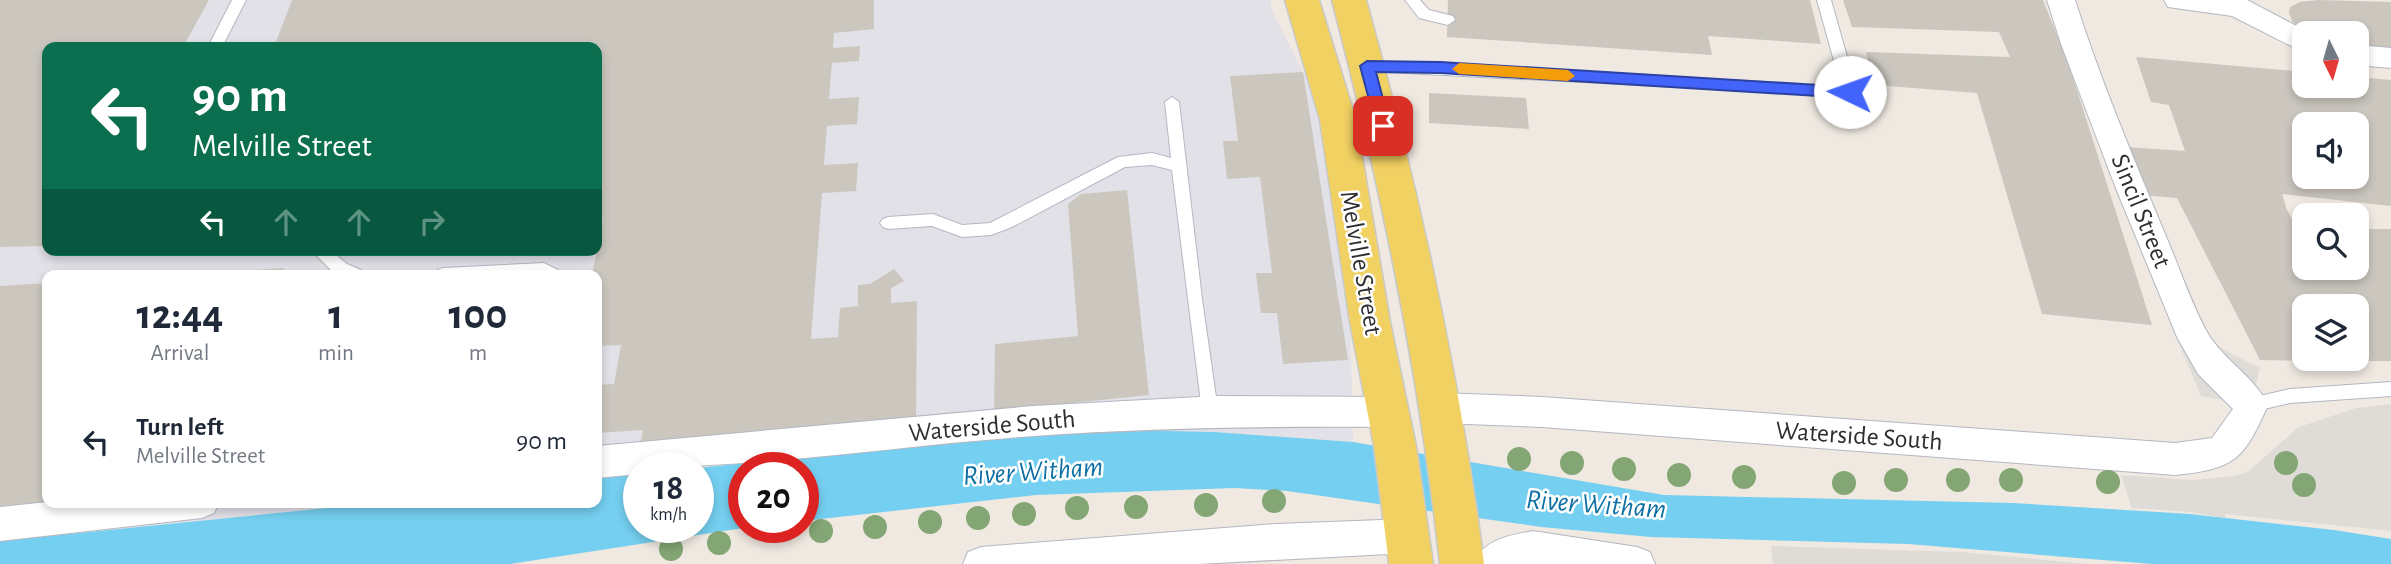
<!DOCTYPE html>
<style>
:root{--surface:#fff;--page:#f2f2f3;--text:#1f2937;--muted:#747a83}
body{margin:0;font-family:"Alegreya Sans",sans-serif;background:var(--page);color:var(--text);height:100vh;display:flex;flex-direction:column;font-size:26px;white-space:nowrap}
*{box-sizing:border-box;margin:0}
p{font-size:23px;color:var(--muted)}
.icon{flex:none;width:38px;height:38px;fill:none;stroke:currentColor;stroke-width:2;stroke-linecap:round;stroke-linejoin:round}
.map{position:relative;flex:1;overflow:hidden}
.sheet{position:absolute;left:42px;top:270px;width:560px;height:238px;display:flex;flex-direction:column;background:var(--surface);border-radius:14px;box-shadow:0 4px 10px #0003}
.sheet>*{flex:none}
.hud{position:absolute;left:42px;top:42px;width:560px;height:214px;border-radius:14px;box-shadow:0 4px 10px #0003;background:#0b6e4f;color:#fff;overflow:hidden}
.needle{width:46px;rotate:175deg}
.tools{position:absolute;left:2292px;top:21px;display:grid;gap:14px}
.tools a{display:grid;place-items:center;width:77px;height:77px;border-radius:14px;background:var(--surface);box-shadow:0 4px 10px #0003;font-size:35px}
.speed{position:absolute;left:623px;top:452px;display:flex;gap:14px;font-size:35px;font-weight:700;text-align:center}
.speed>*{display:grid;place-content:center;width:91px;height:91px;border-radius:50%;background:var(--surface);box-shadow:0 4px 10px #0003;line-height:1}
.speed small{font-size:18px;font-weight:400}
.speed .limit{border:10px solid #d22;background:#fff;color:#111}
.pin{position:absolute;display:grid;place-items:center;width:60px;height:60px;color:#fff;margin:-30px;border-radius:14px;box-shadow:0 4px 10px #0006}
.me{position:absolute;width:77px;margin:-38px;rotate:273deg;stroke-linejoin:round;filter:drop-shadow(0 0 5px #0008)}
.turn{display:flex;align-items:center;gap:24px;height:147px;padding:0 35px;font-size:32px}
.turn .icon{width:91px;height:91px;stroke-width:2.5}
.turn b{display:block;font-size:49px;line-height:60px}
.lanes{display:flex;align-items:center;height:66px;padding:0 35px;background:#0003;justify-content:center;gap:35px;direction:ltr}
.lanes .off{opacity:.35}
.eta{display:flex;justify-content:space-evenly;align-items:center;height:119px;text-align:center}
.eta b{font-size:42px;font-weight:600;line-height:49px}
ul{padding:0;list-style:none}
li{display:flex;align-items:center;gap:21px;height:105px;padding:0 35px}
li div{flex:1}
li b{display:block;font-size:26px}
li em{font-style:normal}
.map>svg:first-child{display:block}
.industrial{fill:#e3e1e8;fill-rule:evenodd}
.plaza{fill:#dfdcd8}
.water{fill:#75cff0}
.building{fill:#cbc7bf;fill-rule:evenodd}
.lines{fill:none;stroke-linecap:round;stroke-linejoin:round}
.lane-casing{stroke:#b4b7c1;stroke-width:2}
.street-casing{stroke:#b4b7c1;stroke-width:2}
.primary-casing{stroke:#c9c9c9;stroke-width:3}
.lane{fill:#fff;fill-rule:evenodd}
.street{fill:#fff;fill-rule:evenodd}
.primary{fill:#f2d163;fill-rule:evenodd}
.tree{fill:#84a574}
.route{fill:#4264fb;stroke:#2b41a3;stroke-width:2}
.slow{fill:#f59e0b}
.labels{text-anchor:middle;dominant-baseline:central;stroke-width:5;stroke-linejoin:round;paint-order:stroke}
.street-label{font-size:26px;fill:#2e2e2e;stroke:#fff}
.water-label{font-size:28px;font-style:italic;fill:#0d6fa3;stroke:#fff}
</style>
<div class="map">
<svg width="2391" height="564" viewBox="0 0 2391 564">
<rect width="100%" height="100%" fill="#efe9e1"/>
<path class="industrial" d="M0,0H1271V9L1326,116L1349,266L1353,442L1215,432L1028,433L698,468L639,467V474L597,478V275H47V502H386L0,541ZM47,47H597V250H47Z"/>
<g class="plaza">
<path d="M2168,317H2185L2224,350L2260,368L2251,405L2201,396Z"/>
<path d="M2391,404V531L2225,514V518L2190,512L2132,508L2121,475L2193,480L2233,476L2246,473L2299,427L2356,408Z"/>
<path d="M1771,546L1961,552L2089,564H1773Z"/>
</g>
<path class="water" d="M1119,430L1215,432L1353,442L1664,495L2013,503L2190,514L2334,530L2391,539V564H2152L1908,544L1651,537L1541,527L1287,491L1235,488L1036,495L803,521V467H744V527H750L510,564H0V541L386,502H597V478L639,474V527H698V468L1028,433Z"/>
<g class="building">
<path d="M0,0H209L183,47H47V246L0,247Z"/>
<path d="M292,0H874V29L834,33L833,48L860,46L859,61L832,63L829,99L859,97L857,124L827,126L824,165L858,163L856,191L822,193L811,339L838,337L840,308L858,306V285L870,284L894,269L904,281L891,288V303L917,301L916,422L639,450L643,430L597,433V385L614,384L621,345L597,346V275H592L603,219H597V47H274Z"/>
<path d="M1448,0H1810L1821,44L1708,36L1712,55L1447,37Z"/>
<path d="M1843,0H2043L2068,62L2152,325L2042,314L1977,93L1875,85L1866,52L2010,57L1999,32L1852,27Z"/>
<path d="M2318,0L2391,2V50L2357,46V33H2308L2303,31L2292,21L2289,13L2290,7L2300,2Z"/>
<path d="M2136,57L2305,72V86H2357V77L2391,80V206L2282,194L2287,210L2298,229H2305V268H2357V229H2391V361H2357V306H2305V361L2260,360L2177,198L2141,195L2126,147L2185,151L2169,105L2151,102ZM2305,124H2357V177H2305Z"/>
<path d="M1303,72L1348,360L1283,364L1277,313H1261L1256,273H1272L1260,177L1227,179L1223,141H1238L1230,76Z"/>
<path d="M1429,93L1526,98L1529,129L1429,123Z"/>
<path d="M1127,190L1149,395L994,411L995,344L1078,336L1068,204L1081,194Z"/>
<path d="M284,268L282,275H211V273Z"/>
<path d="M47,283V502L0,514V286Z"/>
</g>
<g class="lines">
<defs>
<g id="lane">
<path d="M232,0H246L222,47H208Z"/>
<path d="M1405,0H1420L1429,10L1453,16L1455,20L1448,25L1419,18Z"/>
<path d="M1817,0H1831L1857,92L1855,96L1367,71L1360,66L1367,61L1841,86Z"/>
<path d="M1172,97L1179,102L1202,299L1218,411L1216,416L1210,418L1204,416L1202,411L1172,170L1152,165L1125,167L1012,227L991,235L962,237L932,226L888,229L883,227L880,223L883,219L888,217L933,214L962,225L990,223L1118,157L1152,153L1171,158L1165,102Z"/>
<path d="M311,250H330L347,264L361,270L363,275L335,274Z"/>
<path d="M544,263L558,270L560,275H435L437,270L443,268Z"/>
<path d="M2391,382V396L2290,403L2251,412L2245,410L2243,405L2245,400L2251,398L2290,389Z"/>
</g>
<g id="street">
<path d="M2047,0H2075C2100,79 2133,157 2165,234C2179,266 2190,301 2207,332C2223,360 2255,377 2268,405C2244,459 2236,469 2175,475L1542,427L1440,423L1428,419L1423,408L1428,397L1440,393L1542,397L2175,443L2212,438L2233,409L2198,374L2177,337L2115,186L2061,44Z"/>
<path d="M2164,0H2247L2310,33H2305V53L2232,16L2168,7Z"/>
<path d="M2357,45L2391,48V68L2357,65Z"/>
<path d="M1218,396L1389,397L1401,401L1406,412L1401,423L1389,427C1270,426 1153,428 1034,436C902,445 770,467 639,467V474L597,478V446L1033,406Z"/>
<path d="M48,502H219L214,513L202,518L0,541V507Z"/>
<path d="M1408,519L1421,524L1426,536L1421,548L1408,553L1198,564H963L968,552L981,547L1276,524Z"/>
<path d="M1533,531L1637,547L1650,552L1655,564H1473C1484,539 1508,536 1533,531Z"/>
</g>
<g id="primary">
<path d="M1285,0H1319L1356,120L1390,322L1416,446L1433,564H1389L1374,446L1350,322L1320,120Z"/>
<path d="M1332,0H1366C1418,186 1459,372 1484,564H1440C1419,373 1381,186 1332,0Z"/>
</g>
</defs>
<use href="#lane" class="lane-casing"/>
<use href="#street" class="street-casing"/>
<use href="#primary" class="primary-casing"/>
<use href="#lane" class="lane"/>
<use href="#street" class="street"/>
<use href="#primary" class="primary"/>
</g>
<g class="tree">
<circle cx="1519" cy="459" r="12"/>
<circle cx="1572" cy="463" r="12"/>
<circle cx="2286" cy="463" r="12"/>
<circle cx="1624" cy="469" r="12"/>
<circle cx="1679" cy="475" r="12"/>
<circle cx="1744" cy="477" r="12"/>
<circle cx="1896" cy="480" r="12"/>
<circle cx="1958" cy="480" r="12"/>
<circle cx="2011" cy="480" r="12"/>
<circle cx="2108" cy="482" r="12"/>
<circle cx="1844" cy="483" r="12"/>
<circle cx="2304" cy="485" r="12"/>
<circle cx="1274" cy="501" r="12"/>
<circle cx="1206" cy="505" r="12"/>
<circle cx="1136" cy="507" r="12"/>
<circle cx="1077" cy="508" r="12"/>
<circle cx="1024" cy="514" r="12"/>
<circle cx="978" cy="518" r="12"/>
<circle cx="930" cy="522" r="12"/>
<circle cx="875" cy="527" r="12"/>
<circle cx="821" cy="531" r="12"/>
<circle cx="719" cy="543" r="12"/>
<circle cx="671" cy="549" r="12"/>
</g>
<path class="route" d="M1367,61L1440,62L1850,87L1857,92L1850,98L1440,73L1376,72L1390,126L1383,132L1376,126L1360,66Z"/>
<path class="slow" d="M1459,63L1568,70L1575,76L1568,81L1459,74L1452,69Z"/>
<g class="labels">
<g class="street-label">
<text transform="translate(2141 211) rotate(68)">Sincil Street</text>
<text transform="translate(1361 263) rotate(80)">Melville Street</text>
<text transform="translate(992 426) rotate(-5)">Waterside South</text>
<text transform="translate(1859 436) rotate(4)">Waterside South</text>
</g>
<g class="water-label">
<text transform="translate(1033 472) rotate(-4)">River Witham</text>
<text transform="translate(1596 505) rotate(4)">River Witham</text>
</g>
</g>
</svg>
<div class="tools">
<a><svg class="needle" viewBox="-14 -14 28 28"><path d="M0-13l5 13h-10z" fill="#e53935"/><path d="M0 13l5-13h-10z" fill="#747a83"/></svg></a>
<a><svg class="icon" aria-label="sound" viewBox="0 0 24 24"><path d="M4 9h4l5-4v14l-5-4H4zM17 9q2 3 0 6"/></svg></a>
<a><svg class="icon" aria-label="search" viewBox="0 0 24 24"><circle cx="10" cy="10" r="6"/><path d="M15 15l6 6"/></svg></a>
<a><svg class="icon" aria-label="layers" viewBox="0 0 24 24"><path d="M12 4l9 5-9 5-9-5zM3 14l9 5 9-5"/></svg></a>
</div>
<div class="speed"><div>18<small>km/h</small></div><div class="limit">20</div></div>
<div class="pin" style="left:1383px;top:126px;background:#d93025"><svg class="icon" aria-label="arrive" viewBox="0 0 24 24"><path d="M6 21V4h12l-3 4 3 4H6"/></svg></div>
<svg class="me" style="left:1850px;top:92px" viewBox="-20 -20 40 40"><circle r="19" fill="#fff"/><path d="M0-13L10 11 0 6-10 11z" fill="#4264fb"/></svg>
<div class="hud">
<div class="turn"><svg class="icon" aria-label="left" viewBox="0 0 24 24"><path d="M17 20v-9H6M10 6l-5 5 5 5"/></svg><div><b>90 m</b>Melville Street</div></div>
<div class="lanes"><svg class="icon" aria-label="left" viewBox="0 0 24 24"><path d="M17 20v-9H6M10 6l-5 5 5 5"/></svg><svg class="icon off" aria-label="ahead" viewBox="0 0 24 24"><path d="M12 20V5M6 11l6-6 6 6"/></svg><svg class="icon off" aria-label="ahead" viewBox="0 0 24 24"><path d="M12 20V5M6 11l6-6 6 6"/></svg><svg class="icon off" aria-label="right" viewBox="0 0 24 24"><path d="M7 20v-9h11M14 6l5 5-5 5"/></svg></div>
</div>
<section class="sheet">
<div class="eta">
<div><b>12:44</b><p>Arrival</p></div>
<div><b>1</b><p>min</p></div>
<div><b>100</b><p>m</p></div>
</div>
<ul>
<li><svg class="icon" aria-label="left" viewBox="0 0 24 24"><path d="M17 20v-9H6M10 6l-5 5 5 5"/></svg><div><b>Turn left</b><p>Melville Street</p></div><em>90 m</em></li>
</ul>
</section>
</div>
